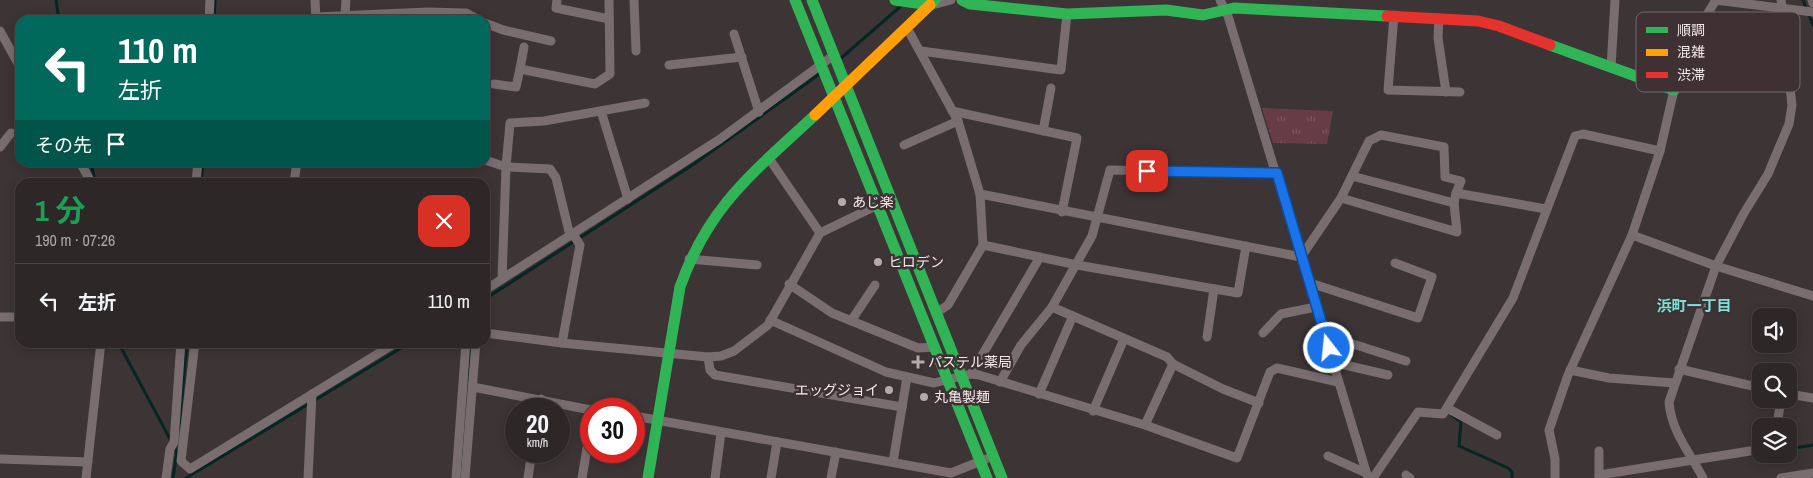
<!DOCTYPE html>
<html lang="ja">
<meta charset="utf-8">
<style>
:root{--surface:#2d2728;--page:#352f30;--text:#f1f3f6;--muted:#a7a5a8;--line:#484445}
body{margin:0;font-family:"Archivo Narrow","Noto Sans JP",sans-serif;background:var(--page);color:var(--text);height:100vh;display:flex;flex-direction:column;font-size:19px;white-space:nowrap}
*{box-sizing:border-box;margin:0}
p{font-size:16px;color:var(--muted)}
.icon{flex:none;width:28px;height:28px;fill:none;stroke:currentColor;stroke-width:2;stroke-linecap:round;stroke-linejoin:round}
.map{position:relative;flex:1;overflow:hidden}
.side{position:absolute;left:15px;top:178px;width:475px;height:170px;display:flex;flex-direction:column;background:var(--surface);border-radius:15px;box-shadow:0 2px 12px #0003,0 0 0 1px var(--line)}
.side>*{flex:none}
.banner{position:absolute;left:15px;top:15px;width:475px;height:152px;border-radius:15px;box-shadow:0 2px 12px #0003,0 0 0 1px var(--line);background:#00695c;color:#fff;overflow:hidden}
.tools{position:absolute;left:1752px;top:308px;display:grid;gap:10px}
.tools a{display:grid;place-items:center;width:45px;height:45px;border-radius:10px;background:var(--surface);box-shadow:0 2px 12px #0003,0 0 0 1px var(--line);font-size:25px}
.speed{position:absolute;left:505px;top:398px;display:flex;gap:10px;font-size:25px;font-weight:700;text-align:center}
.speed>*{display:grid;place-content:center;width:65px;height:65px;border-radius:50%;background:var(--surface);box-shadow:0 2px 12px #0003,0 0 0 1px var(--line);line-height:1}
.speed small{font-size:12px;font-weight:400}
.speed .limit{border:8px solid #d22;background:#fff;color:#111}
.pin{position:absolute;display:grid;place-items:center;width:42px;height:42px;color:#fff;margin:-21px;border-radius:10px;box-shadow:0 2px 8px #0006}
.me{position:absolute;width:55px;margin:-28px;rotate:344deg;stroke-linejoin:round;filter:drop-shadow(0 0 4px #0008)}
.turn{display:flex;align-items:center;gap:18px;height:105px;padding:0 20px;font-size:22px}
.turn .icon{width:65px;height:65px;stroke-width:2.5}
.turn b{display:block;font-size:35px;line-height:42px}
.then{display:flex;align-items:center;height:48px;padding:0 20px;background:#0003;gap:10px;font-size:19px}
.round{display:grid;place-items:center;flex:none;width:52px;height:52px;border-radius:15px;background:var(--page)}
.overview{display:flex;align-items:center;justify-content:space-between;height:85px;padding:0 20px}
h1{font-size:30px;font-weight:700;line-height:38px;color:#1e9e55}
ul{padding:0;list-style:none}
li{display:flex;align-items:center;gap:15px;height:75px;padding:0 20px;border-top:1px solid var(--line)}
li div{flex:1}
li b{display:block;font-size:19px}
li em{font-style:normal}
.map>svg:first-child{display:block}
.park{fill:url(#park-tufts)}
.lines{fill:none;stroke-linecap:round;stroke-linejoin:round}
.stream{stroke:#052623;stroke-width:3}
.street{stroke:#796d6f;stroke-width:9}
.fast{stroke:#30b455;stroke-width:11}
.slow{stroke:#ff9f0a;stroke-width:11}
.jam{stroke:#e5322d;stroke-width:11}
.route-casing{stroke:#114b97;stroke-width:12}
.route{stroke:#1a73e8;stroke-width:9}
.poi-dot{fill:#b4aaab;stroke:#3f3133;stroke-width:2}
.labels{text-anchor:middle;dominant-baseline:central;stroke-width:5;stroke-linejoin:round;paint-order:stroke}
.poi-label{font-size:14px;fill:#f4eaeb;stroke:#3f3133;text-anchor:start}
.neighbourhood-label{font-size:15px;font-weight:bold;fill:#7ae3d6;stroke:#3f3133}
.key{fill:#3f3133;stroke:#75686a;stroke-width:1}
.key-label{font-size:14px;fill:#f4eaeb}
</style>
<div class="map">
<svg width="1813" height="478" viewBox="0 0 1813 478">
<defs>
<pattern id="park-tufts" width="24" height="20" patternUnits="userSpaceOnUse" patternTransform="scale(1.25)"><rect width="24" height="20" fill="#673c45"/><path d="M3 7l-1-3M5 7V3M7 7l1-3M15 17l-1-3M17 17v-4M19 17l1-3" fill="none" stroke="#7d5860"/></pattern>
</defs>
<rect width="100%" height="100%" fill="#3c3435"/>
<path class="park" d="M1262,108L1333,111L1327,144L1273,143Z"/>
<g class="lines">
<g class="stream">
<path d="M56,0L59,20"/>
<path d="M1803,0L1813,25"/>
<path d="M214,20L215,0"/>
<path d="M840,59L901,6"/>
<path d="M91,162L95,182"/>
<path d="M201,182L203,162"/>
<path d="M485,299L694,164L821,73"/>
<path d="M118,342L177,452L173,478"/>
<path d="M468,380L471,342"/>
<path d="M1452,415L1461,422L1459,446L1508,468L1512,472V478"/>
<path d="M179,429L187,342"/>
<path d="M1789,449L1813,445"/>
<path d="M1750,455L1761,453"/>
<path d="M186,478L411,342"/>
<path d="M460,478L462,449"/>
</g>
<g class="street">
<path d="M315,0L316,20"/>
<path d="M557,0L556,8L609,19"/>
<path d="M634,0L636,51"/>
<path d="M1220,0L1228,16L1368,478"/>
<path d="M1715,0L1813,12"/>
<path d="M1812,0L1813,3"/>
<path d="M932,5L951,0"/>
<path d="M1394,15L1388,90L1460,92"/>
<path d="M345,16L346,0"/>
<path d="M316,17L427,12L466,13L479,20"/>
<path d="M1439,18L1438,38L1446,92"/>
<path d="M209,20L210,0"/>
<path d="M485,23L503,30L551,41"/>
<path d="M907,28L958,121L980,194L983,245L948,305L936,313"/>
<path d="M0,31L20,67"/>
<path d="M734,34L759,112"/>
<path d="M524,47L520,69L595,84L610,74L609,0"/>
<path d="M921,51L1061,70L1067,14"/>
<path d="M1733,62L1788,74"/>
<path d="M669,65L742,57"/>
<path d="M1611,67L1615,0"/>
<path d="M494,84L516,87L520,69"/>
<path d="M601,111L628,199"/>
<path d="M952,111L1077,138L1062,212"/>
<path d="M1043,131L1051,88"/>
<path d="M904,145L958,121"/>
<path d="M0,147L11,133"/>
<path d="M768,157L820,233"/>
<path d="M485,160L506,167L502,279"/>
<path d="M80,162L91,182"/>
<path d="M1352,176L1454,203"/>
<path d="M196,182L198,162"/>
<path d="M294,182L297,162"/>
<path d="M980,194L1301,257L1341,198L1369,141L1381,135L1444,147L1445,177L1461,181L1456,193"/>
<path d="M1341,198L1457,232L1454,203L1456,193L1546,209"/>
<path d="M1632,235L1716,266L1813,296"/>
<path d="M570,236L556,178L550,169L506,167L510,123L544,121L645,103"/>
<path d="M983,245L1077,265L1238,293L1246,246"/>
<path d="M689,259L757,265"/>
<path d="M1310,283L1418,318L1432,277L1395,263"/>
<path d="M789,284L832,313L918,348L935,347"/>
<path d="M485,290L720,139L834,55"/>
<path d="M1052,307L1167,357L1173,364L1145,425"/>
<path d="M0,317H20"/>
<path d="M770,320L886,372L934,383L971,374L979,375L1145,425L1237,458L1270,372L1277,368L1338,382"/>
<path d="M851,321L875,285"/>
<path d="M485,333L562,343L708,357L721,356L734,351L768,325L820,233L890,199"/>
<path d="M1263,333L1281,314L1316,307"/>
<path d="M1325,335L1406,361"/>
<path d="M1207,337L1214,289"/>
<path d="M195,342L181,461L190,469L397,342"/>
<path d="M562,343L580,245L573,234"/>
<path d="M708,357L710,370L715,375L902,407"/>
<path d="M1332,362L1388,375"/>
<path d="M1173,364L1223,389L1259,403"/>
<path d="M1679,369L1761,388"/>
<path d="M1570,370L1609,378L1674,383"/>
<path d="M971,374L1040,257"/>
<path d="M1000,382L1021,345L1052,307L1092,236L1110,170L1277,173"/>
<path d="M473,387L591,410"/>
<path d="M1039,394L1072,318"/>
<path d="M1789,394L1813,398"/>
<path d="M1447,408L1497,435"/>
<path d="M539,409L541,399"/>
<path d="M1093,411L1124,339"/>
<path d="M634,416L951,473L986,459"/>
<path d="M1777,426L1781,399"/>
<path d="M1599,451V478"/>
<path d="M1328,456L1366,473"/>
<path d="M0,459L88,462"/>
<path d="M893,462L907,377"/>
<path d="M1406,475L1410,478"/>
<path d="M1599,475L1750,451"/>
<path d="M86,478L101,342"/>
<path d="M166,478L170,449L174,442L181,342"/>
<path d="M308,478L312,394"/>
<path d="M456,478L466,342"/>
<path d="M465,478L476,342"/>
<path d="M528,478L532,451"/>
<path d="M582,478L591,424"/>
<path d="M715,478L721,433"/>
<path d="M771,478L777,442"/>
<path d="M831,478L836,452"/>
<path d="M1373,478L1418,412L1443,414L1513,298L1575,136L1583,134L1660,151"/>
<path d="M1555,478V459L1549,430L1568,375L1632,235L1660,151L1674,90L1703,21L1716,0"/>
<path d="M1703,478C1690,453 1671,431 1669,402L1716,266L1744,213L1768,174L1789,124L1792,105L1787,63L1788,43L1781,0"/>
<path d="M1781,478L1813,473"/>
</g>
<g class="fast">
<path d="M795,0L987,478"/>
<path d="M812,0L1002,478"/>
<path d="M895,0L930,5L935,0"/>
<path d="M962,0L970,4L1067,14L1166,10L1203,15L1234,8L1387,16"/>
<path d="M1550,45L1674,90"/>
<path d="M648,478L680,287C709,205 754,172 815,115"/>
</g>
<path class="slow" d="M815,115L930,5"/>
<path class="jam" d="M1387,16L1478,21L1499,26L1550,45"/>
</g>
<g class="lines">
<defs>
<path id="route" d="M1147,171L1277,173L1329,348"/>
</defs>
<use href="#route" class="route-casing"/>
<use href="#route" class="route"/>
</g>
<g class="poi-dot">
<circle cx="842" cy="202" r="5"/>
<circle cx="878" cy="262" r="5"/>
<path d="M915.5 354.5h5v5h5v5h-5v5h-5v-5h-5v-5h5z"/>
<circle cx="889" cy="390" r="5"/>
<circle cx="924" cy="397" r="5"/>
</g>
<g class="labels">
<g class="poi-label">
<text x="852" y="202">あじ楽</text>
<text x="888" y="262">ヒロデン</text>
<text x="928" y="362">パステル薬局</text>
<text x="879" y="390" text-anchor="end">エッグジョイ</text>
<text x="934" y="397">丸亀製麺</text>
</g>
<g class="neighbourhood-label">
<text x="1694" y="305">浜町一丁目</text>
</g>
</g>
<rect x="1636" y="12" width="164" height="80" rx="8" class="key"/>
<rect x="1646" y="27" width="22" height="6" fill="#30b455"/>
<rect x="1646" y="49" width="22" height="7" fill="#ff9f0a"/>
<rect x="1646" y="72" width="22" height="6" fill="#e5322d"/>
<g class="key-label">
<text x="1677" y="35">順調</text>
<text x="1677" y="57">混雑</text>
<text x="1677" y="80">渋滞</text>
</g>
</svg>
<div class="tools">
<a><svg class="icon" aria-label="sound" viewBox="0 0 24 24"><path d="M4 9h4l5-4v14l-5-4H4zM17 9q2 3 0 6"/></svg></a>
<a><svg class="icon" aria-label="search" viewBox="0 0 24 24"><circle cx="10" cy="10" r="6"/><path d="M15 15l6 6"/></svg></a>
<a><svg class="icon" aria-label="layers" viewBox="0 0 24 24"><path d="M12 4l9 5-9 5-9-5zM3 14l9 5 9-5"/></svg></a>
</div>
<div class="speed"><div>20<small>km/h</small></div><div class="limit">30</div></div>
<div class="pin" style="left:1147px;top:171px;background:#d93025"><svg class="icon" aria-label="arrive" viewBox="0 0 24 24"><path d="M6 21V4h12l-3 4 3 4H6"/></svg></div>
<svg class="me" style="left:1329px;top:348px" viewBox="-20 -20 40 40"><circle r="17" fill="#1a73e8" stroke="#fff" stroke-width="3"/><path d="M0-11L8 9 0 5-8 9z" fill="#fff"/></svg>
<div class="banner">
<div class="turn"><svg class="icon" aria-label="left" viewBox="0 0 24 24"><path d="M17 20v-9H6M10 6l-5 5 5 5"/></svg><div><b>110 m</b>左折</div></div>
<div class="then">その先<svg class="icon" aria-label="arrive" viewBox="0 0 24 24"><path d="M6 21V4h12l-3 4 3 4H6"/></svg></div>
</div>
<section class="side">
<div class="overview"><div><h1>1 分</h1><p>190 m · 07:26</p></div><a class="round" style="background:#d93025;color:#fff"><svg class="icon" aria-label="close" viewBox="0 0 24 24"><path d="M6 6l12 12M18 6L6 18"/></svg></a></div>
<ul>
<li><svg class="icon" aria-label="left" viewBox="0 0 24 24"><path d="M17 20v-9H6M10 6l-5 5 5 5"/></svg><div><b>左折</b></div><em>110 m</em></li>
</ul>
</section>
</div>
